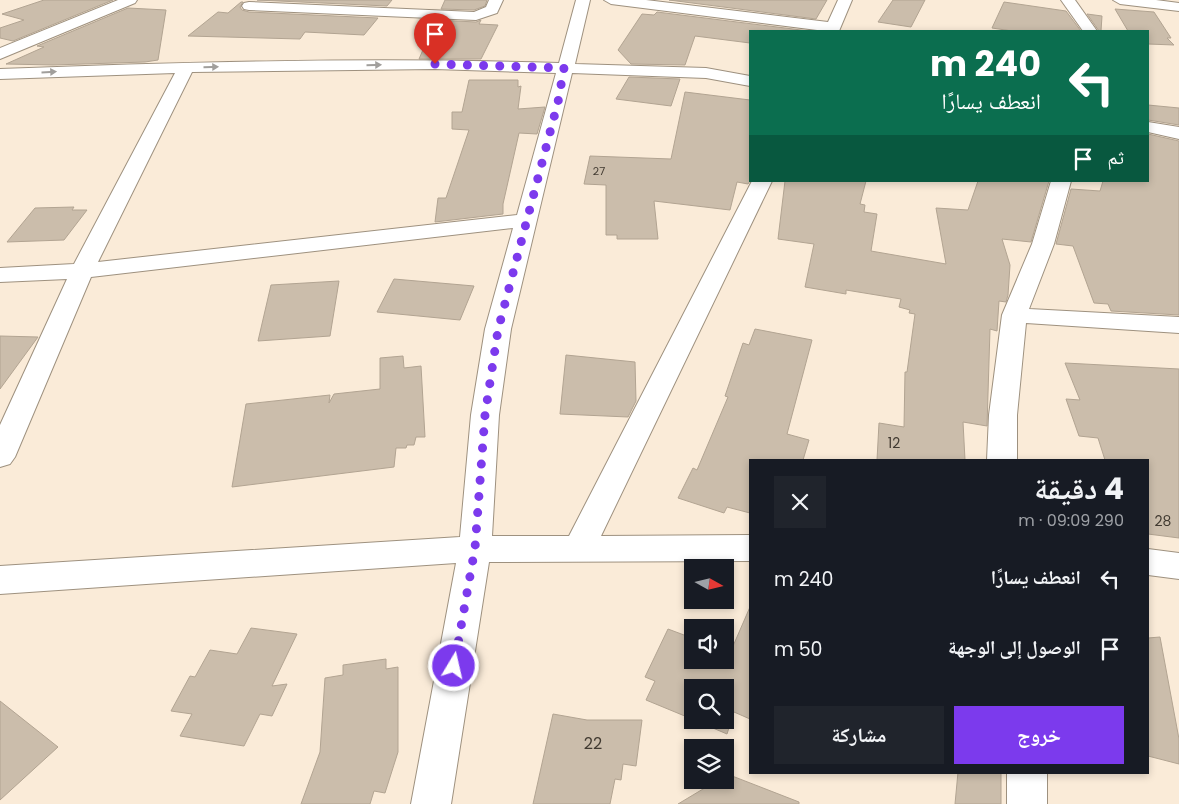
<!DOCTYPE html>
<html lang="ar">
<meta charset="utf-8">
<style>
:root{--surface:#171b24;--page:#20242c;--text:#f1f3f6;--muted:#9ea1a6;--accent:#7c3aed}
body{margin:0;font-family:Poppins,"Noto Naskh Arabic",sans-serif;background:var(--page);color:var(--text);direction:rtl;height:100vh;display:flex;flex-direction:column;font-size:19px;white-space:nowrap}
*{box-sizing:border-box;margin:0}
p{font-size:16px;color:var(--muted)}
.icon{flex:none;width:28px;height:28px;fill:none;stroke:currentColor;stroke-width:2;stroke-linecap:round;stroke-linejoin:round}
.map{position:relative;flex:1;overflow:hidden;direction:ltr}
.side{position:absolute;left:749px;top:459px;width:400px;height:315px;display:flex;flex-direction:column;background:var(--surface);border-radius:0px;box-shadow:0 2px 8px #0003;direction:rtl}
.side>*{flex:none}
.hud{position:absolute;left:749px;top:30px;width:400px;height:152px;border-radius:0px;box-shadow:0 2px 8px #0003;direction:rtl;background:#0b6e4f;color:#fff;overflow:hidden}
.needle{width:32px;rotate:98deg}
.fabs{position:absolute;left:684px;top:559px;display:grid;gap:10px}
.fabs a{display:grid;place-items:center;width:50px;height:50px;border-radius:0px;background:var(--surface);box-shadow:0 2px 8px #0003;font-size:25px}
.pin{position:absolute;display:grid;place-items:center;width:42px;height:42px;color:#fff;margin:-51px -21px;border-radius:50% 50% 50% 0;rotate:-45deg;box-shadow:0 0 5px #0007}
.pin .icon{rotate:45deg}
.me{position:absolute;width:55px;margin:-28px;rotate:9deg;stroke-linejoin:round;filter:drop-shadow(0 0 4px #0008)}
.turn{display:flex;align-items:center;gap:18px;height:105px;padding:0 25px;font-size:22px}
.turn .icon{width:65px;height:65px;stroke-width:2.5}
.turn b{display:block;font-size:35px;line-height:42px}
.then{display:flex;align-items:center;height:48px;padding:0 25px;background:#0003;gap:10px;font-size:19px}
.round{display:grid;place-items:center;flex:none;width:52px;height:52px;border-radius:0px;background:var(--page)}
.summary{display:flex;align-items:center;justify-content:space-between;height:85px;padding:0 25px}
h1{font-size:30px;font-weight:700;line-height:38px}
.cta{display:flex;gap:10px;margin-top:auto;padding:10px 25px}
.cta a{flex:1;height:58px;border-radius:0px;background:var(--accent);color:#fff;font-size:20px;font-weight:700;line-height:58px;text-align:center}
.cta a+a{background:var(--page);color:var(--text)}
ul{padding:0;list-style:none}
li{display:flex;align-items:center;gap:15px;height:70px;padding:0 25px}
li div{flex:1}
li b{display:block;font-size:19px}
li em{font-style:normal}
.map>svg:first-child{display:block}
.building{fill:#cbbdab;stroke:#b2a492}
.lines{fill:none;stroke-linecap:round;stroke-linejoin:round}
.street-casing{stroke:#9e917f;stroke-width:2}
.street{fill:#fff;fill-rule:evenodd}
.oneway{fill:#a19f9c}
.route{stroke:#7c3aed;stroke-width:9;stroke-dasharray:0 16.2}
.labels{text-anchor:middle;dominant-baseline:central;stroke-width:5;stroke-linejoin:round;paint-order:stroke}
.far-number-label{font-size:11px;fill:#413a31}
.number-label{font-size:14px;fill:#413a31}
.near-number-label{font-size:16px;fill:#413a31}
</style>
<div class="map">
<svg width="1179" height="804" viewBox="0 0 1179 804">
<rect width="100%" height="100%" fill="#faebd8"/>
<g class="building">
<path d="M44,0H113L13,41L0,38V28L24,20L2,14Z"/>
<path d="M257,0H392L387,6Z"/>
<path d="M445,0H487L485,6L474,10L441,9Z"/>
<path d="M669,0H827L816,19Z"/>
<path d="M893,0H925L911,27L878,22Z"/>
<path d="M241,2H243L240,7L242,10L249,12L378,18L364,35L305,32L300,39L188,36L218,12L228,13Z"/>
<path d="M1004,2L1066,11L1081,31H1012L992,28Z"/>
<path d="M128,8L166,10L158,60L145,62L53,65L6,64L44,47L37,46Z"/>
<path d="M1115,9L1154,12L1171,38H1167L1174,45L1148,44V31H1128Z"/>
<path d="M657,12L809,31H750V43L695,36L685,65L631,64L618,50L642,14L654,15Z"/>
<path d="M1087,14L1102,16L1101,31H1099Z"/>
<path d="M436,20L476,22L481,20L479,24L498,25L481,59H419Z"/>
<path d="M629,77L680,79L671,106L616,99Z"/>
<path d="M469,80H518V87L521,86L518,109L545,107L537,134L519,133L503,204V214L435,222L438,198H446L469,130L452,129V112H462Z"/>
<path d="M685,92L750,100V181L748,184L737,182L730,210L654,201L658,239H617V235H606V185L584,184L590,156L671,159Z"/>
<path d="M1148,105L1179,108V125L1148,120Z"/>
<path d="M1148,134L1179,141V315L1111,311L1108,304L1094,303L1073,246L1056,244L1071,189L1100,191L1103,181H1148Z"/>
<path d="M785,181H866L860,204L865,205L864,212L877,214L871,251L946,264L936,208L968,210L978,181H1049L1031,242L1002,239L1010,265L1008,295L1006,302L999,301L997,331L990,329L987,426L963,422L965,460H877L879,423L904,427L905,372H907L915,314L909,313L910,310L899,307L901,299L846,290V294L805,287L814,244L778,239Z"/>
<path d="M74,207L72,210H87L64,240L7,242L35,208Z"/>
<path d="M394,279L474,286L460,320L377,312Z"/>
<path d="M339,281L330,336L258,341L271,285Z"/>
<path d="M755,329L812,340L787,434L809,440L803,460H750V513L727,507L724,513L678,498L693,468L697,470L728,397L725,396L743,343L749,345Z"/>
<path d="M0,336L38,337L0,389Z"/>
<path d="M566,355L635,362L636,401L628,417L560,414Z"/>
<path d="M403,356L404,368L421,366L425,437H416L414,445H407L406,448H396L394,467L232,487L246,404L330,395L329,403L334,394L380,389V358Z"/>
<path d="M1065,363L1179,369V538L1148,534V460H1105L1098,438L1079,436L1066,399L1080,400Z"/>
<path d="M750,607V719L734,712L727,734L694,720H725V688H692V719L646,700L655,681L645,677L668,629L692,638V660H725V651L730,653Z"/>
<path d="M251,628L297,634L272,686L287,684L272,716L260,714L244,746L180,736L192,714L171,711L190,676L195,677L210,650L237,654Z"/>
<path d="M1160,637L1179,739V764L1148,756V638Z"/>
<path d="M386,659V669L398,667V752L385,793L374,791L370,804H301L320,752L325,678L343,675V665Z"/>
<path d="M0,701L58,747L0,800Z"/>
<path d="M553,714L587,720H642L636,766L623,764L621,780L615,779L610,804H533Z"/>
<path d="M958,772H1001V804H955Z"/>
<path d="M727,774L799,802V804H678L718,780H725Z"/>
</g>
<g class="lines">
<defs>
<g id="street">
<path d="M118,0H137L135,3L0,59V48Z"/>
<path d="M489,0H503L497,13L476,20L249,10L244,9L242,6L244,3L249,2L474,12L486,7Z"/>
<path d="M576,0H590L575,64L706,68L750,76V86L706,78L572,73L511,329L499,415L492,536H569L752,181H772L601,536L750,535V561L489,562L451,804H411L456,563L0,594V566L460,537L471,415L485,329L513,228L91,277L15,457L10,464L0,467V425L67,279L0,282V268L74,264L175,73L0,79V69C186,62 372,57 559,63ZM435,69L556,73L517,215L98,262L192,72Z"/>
<path d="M604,0H646L828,22L838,0H852L839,31H825L611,4Z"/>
<path d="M1061,0H1075L1097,31H1083Z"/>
<path d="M1113,0H1156L1179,3V11L1120,4Z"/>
<path d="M1148,122L1179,127V139L1148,132Z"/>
<path d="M1051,181H1071L1054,244L1029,309L1179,317V333L1026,323L1017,415V460H987L989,415L1002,315L1032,244Z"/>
<path d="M1148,549L1179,553V579L1148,575Z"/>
<rect x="1007" y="772" width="40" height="32"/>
</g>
</defs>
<use href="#street" class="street-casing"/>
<use href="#street" class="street"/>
</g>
<defs><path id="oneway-solid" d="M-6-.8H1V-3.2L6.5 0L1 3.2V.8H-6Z" transform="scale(1.25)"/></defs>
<g class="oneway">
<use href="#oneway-solid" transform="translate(374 65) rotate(-1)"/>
<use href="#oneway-solid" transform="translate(211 67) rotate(-1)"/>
<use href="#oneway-solid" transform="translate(49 72) rotate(-3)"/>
</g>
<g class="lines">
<path class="route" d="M435,64L564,68L558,102L498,330L485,415L475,548L454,666"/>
</g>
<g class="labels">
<g class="far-number-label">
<text x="599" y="171">27</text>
</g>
<g class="number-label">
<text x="894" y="443">12</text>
<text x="1163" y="521">28</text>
</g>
<g class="near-number-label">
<text x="593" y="743">22</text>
</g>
</g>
</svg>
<div class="fabs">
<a><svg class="needle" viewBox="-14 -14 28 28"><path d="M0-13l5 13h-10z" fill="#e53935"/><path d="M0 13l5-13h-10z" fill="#9ea1a6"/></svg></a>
<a><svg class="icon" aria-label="sound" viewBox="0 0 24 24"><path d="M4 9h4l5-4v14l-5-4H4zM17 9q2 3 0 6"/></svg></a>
<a><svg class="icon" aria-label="search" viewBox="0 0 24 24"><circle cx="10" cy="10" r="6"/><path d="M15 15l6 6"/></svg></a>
<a><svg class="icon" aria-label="layers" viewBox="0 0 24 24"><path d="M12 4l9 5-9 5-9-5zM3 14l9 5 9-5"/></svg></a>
</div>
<div class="pin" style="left:435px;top:64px;background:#d93025"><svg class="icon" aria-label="arrive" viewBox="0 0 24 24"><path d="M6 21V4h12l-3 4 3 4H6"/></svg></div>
<svg class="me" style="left:454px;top:666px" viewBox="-20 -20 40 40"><circle r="17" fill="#7c3aed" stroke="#fff" stroke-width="3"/><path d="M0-11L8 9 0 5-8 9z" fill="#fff"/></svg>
<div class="hud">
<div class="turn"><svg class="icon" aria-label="left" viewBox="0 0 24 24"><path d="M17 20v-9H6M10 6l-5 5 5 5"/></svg><div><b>240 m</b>انعطف يسارًا</div></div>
<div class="then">ثم<svg class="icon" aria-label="arrive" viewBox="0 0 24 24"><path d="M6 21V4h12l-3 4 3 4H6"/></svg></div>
</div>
<section class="side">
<div class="summary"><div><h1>4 دقيقة</h1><p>290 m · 09:09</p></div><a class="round"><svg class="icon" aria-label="close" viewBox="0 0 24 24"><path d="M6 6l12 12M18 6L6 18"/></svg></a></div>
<ul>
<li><svg class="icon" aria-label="left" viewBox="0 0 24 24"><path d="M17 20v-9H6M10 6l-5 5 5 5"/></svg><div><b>انعطف يسارًا</b></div><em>240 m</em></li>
<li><svg class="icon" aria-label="arrive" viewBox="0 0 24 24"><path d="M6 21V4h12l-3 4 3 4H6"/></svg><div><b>الوصول إلى الوجهة</b></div><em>50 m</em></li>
</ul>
<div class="cta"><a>خروج</a><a>مشاركة</a></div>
</section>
</div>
